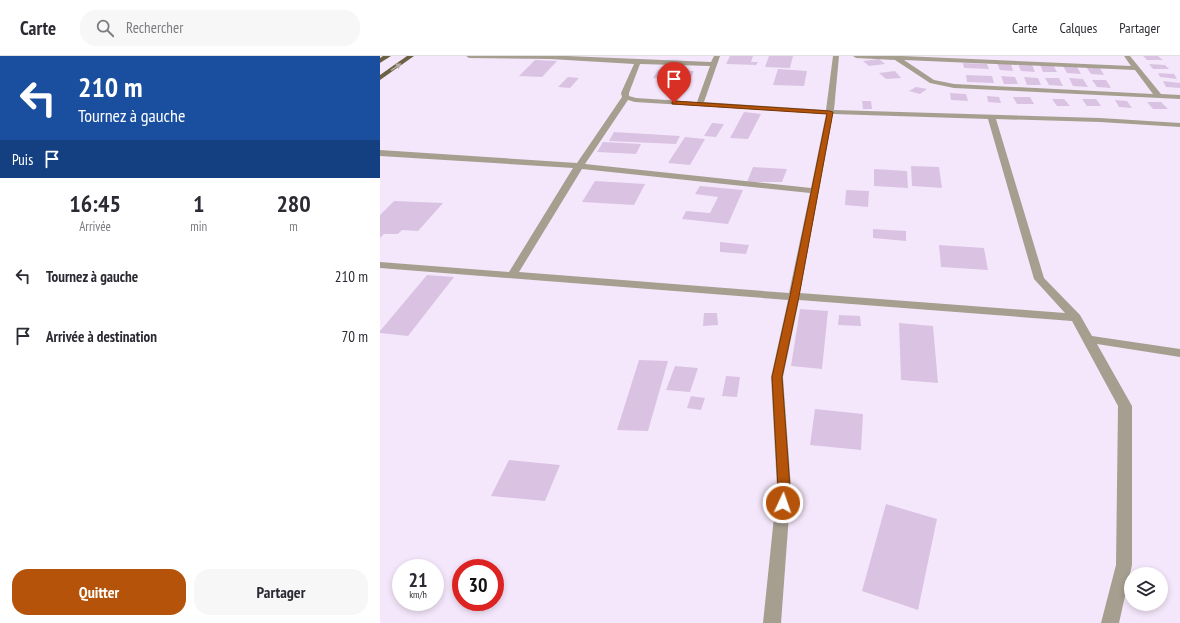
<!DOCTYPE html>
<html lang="fr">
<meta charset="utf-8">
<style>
:root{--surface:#fff;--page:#f7f7f7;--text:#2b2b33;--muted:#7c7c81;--line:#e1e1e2;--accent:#b45309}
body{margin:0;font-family:"PT Sans Narrow",sans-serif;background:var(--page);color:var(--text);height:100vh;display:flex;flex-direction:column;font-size:15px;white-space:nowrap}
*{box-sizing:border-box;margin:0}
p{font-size:13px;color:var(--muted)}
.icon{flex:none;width:22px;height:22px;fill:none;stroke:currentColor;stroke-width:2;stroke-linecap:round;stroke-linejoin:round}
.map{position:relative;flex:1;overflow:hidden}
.drawer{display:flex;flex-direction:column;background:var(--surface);width:380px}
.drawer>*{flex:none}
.top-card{background:#1a4fa0;color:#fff;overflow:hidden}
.controls{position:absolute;left:744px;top:511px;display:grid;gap:8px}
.controls a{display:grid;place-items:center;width:44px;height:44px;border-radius:50%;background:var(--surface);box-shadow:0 2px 6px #0003;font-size:20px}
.speed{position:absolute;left:12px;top:503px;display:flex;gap:8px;font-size:20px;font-weight:700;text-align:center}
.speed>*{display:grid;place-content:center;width:52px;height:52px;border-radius:50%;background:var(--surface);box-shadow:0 2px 6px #0003;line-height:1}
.speed small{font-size:10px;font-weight:400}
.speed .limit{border:6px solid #d22;background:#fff;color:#111}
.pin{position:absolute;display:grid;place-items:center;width:34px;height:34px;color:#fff;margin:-41px -17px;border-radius:50% 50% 50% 0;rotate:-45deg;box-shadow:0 0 4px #0007}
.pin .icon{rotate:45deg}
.me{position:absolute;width:44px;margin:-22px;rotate:3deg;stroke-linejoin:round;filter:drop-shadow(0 0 3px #0008)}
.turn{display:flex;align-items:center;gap:14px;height:84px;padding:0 12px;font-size:18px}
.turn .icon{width:52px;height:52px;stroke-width:2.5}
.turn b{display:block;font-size:28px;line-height:34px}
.then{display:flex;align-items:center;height:38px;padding:0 12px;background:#0003;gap:8px;font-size:15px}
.eta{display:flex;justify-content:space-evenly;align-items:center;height:68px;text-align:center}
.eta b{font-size:24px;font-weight:600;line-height:28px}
.cta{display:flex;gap:8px;margin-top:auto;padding:8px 12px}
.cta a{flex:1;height:46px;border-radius:16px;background:var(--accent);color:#fff;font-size:16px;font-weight:600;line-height:46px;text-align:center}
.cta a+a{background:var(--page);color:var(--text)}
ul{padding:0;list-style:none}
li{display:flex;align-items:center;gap:12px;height:60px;padding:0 12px}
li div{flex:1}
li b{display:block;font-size:15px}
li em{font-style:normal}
header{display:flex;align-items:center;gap:24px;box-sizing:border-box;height:56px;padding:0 20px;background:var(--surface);border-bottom:1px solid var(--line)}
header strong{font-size:19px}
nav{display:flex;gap:22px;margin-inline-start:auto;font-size:14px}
.search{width:280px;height:36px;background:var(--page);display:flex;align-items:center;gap:10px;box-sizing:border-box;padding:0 14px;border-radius:16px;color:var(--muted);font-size:15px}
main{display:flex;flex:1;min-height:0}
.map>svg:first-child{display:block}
.building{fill:#dac2e3}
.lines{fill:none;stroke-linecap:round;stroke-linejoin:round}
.minor{fill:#a69f90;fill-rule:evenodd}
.primary{fill:#6b6044;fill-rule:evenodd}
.oneway{fill:#b4aca2}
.route{fill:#b45309;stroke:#753606}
</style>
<header>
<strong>Carte</strong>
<div class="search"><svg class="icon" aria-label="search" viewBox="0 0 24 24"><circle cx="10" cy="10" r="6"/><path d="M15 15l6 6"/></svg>Rechercher</div>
<nav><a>Carte</a><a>Calques</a><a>Partager</a></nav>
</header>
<main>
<section class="drawer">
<div class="top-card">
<div class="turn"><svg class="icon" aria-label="left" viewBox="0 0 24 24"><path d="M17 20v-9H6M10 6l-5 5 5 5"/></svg><div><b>210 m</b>Tournez à gauche</div></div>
<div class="then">Puis<svg class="icon" aria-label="arrive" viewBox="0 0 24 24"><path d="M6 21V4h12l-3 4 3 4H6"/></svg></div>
</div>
<div class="eta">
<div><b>16:45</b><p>Arrivée</p></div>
<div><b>1</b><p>min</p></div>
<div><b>280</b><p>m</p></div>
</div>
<ul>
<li><svg class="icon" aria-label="left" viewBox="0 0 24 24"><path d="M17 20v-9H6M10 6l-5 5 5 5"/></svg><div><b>Tournez à gauche</b></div><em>210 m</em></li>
<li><svg class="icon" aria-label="arrive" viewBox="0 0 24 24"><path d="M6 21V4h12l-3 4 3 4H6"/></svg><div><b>Arrivée à destination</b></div><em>70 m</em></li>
</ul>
<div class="cta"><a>Quitter</a><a>Partager</a></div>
</section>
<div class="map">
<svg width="800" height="567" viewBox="0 0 800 567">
<rect width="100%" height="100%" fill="#f5e7fb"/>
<g class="building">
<path d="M350,0H373L371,6H378L376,9L346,8Z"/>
<path d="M389,0H413L410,12L385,11Z"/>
<path d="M763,0H778L783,4H767Z"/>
<path d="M499,3L505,8L489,10L483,5Z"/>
<path d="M155,4L177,5L162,21L139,20Z"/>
<path d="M583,7L607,8L609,13L584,12Z"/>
<path d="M617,7L631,8L633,15L620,14Z"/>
<path d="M638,8L652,9L655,16L641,15Z"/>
<path d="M769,8L785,9L789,13H773Z"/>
<path d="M660,9H673L677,16H663Z"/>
<path d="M683,10L697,11L701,18L687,17Z"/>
<path d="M706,11L720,12L724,19L711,18Z"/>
<path d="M398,13L427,15L424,30L393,29Z"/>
<path d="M278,14L314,15L310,24L273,22Z"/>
<path d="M515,15L521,22L506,23L499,17Z"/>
<path d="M778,17L794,18L797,23L780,21Z"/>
<path d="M586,19L612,20L614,27L587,26Z"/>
<path d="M621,20L635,21L638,28H624Z"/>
<path d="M188,21L199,22L190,32L178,31Z"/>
<path d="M644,21L658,22L661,29H647Z"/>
<path d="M665,22H679L683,30L669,29Z"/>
<path d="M689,22L703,23L708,31L693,30Z"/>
<path d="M712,24H726L731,32L717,31Z"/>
<path d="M783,25L800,27V32L786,31Z"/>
<path d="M536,31L547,33L540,38L529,35Z"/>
<path d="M570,37L586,38L588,45L571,44Z"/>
<path d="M607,40L619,41L621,47L608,46Z"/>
<path d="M633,41H650L654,48H637Z"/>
<path d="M672,43H684L690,50H677Z"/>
<path d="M702,43H716L721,50H707Z"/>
<path d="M735,44L747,45L752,52L739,51Z"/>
<path d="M482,45H491L492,53H483Z"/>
<path d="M767,46H781L788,53H773Z"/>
<path d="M364,56L381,58L368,83L350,82Z"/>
<path d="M332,67L344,68L336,81L324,80Z"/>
<path d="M234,76L300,80L296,88L229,85Z"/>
<path d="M305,81L325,83L310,109L288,107Z"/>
<path d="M223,86L261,88L256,98L217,96Z"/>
<path d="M531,110L559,111L562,132L532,130Z"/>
<path d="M373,111L407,113L402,126H367Z"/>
<path d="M494,113L527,115L528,132L494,130Z"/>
<path d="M215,125L265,128L254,149L202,146Z"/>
<path d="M320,130L363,134L348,168L302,163L306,155L330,157L338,141L315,138Z"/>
<path d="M466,134L489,135L488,151L465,149Z"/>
<path d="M14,145L63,147L38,175L22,174L18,178H4L0,182V159Z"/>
<path d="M493,173L526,175V185L493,182Z"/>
<path d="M340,186L369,189L366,198L340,196Z"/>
<path d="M559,189L604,192L608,214L561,211Z"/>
<path d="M47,219L74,221L28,280L0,277V275Z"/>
<path d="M420,253L448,255L442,313L411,310Z"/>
<path d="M324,257H337L338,269L323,270Z"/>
<path d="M459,259L480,260L481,270L458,269Z"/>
<path d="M519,267L553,270L558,327L521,324Z"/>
<path d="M259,304L288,305L268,375L237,374Z"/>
<path d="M295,310L318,312L310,336L286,334Z"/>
<path d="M346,320L360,321L357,341L342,340Z"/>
<path d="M311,340L325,342L321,354L307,352Z"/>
<path d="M435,353L483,358L481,394L430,389Z"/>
<path d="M129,404L180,409L165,445L111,440Z"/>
<path d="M506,448L557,463L538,554L482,535Z"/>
</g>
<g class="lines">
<g class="minor">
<path d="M86,0H187L331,6L334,0H340L324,46L446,54L453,0H459L454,54L720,62L800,67V71L720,66L616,63L664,222L700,259L712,280L800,293V301L717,288L752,350V509L739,567H721L736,509L738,350L692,265L419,244L403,321L411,432L401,567H383L397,432L391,321L408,244L0,212V206L129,216L193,112L0,100V94L197,107L242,41L241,37L254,8L170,3L89,2ZM260,8L330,10L317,46L256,42L249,40V37ZM248,44L255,46L446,58L431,132L205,108ZM453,58L608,63L654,223L685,257L420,237ZM202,113L430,137L409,237L139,216Z"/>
<path d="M473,0H522L751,10L744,0H750L781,38L800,39V43L574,32L550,27L515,4L476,2ZM524,4L755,14L773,38L574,28L554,24Z"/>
</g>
<g class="primary">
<path d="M3,0H11L0,7V2Z"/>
<path d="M27,0H34L0,24V19Z"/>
</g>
</g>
<defs><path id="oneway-solid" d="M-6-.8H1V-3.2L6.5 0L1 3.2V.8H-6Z"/></defs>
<use class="oneway" href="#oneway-solid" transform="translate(16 11) rotate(-35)"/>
<path class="route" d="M294,45L450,55L453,56L419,240L402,321L410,432L407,450L403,452L399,450L397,447L398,432L392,321L410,240L447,58L292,48V46Z"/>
</svg>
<div class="controls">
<a><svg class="icon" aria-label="layers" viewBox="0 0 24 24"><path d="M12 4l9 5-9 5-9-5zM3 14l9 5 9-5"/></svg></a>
</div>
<div class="speed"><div>21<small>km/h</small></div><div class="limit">30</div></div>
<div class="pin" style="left:294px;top:47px;background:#d93025"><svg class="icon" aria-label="arrive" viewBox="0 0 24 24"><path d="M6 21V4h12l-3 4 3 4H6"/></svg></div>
<svg class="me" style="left:403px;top:447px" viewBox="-20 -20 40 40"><circle r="17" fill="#b45309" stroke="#fff" stroke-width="3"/><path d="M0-11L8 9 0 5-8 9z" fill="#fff"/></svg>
</div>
</main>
